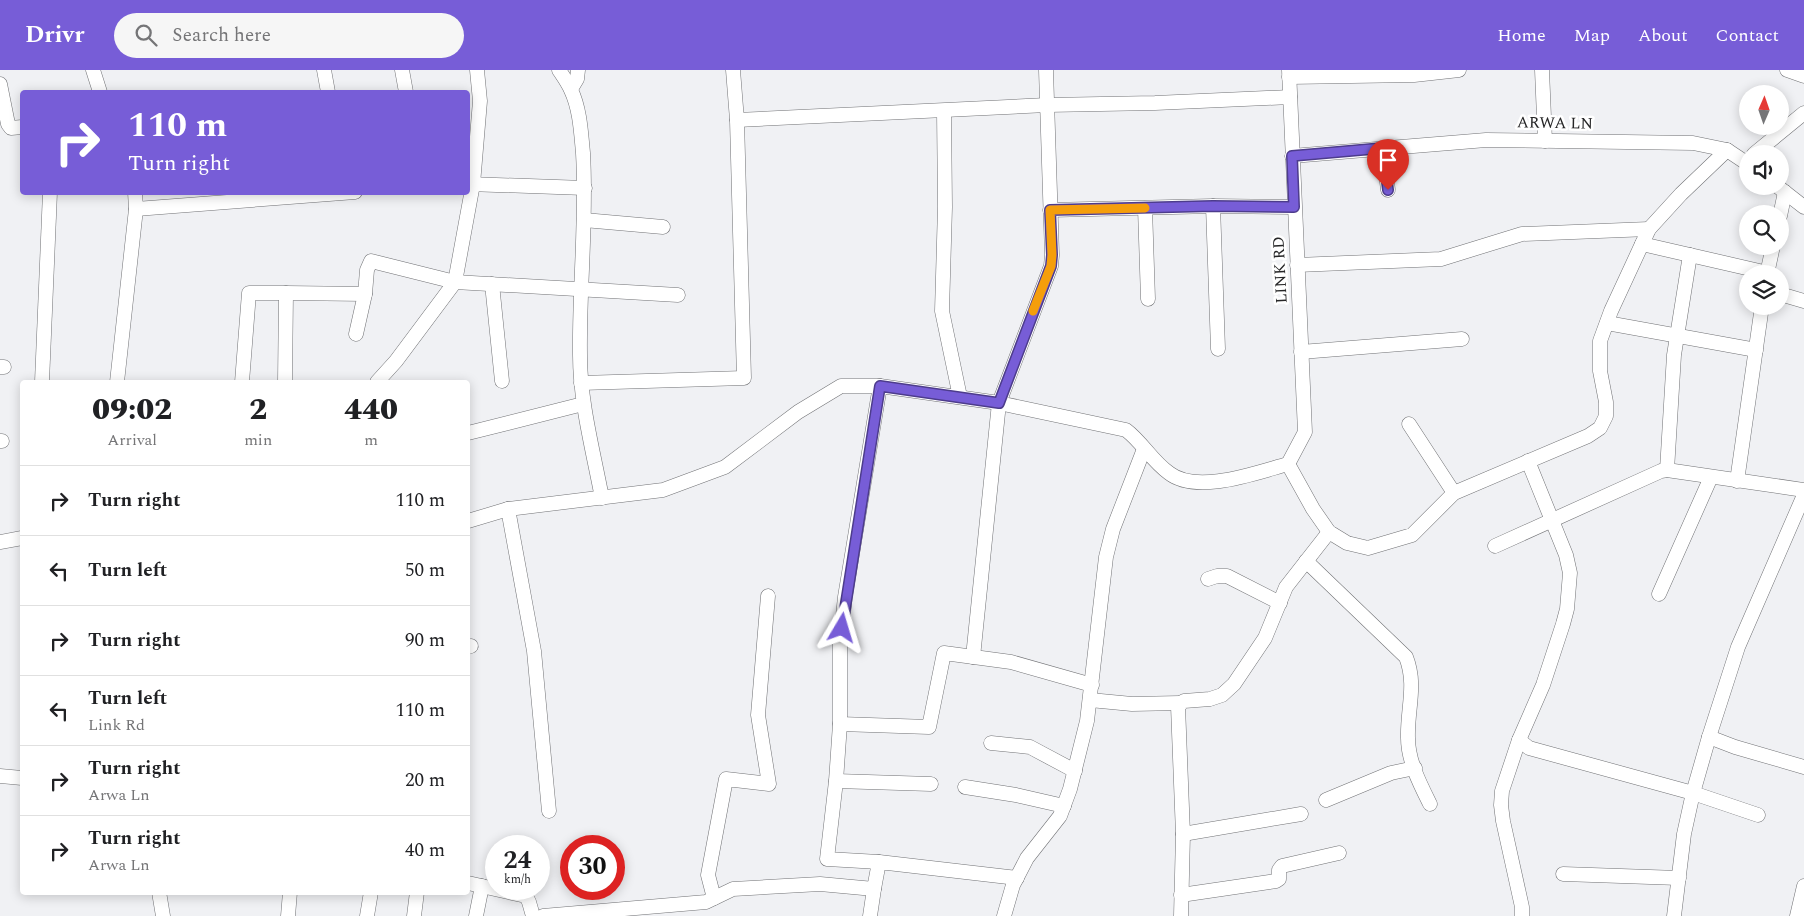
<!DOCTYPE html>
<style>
:root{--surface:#fff;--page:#f6f6f6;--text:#202124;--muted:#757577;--line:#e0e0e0;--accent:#775dd7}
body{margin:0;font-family:Spectral,serif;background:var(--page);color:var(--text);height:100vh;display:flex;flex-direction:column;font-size:19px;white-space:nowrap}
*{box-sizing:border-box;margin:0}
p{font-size:16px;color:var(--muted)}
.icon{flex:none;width:28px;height:28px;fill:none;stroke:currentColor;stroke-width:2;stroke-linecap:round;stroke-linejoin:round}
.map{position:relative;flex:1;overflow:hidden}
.sheet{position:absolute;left:20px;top:310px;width:450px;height:515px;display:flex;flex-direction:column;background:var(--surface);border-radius:5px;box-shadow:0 2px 12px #0003}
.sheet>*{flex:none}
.guide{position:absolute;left:20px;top:20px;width:450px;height:105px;border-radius:5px;box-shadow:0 2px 12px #0003;background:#775dd7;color:#fff;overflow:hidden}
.needle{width:32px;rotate:2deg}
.tools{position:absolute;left:1739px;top:15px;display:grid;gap:10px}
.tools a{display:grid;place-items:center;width:50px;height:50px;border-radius:50%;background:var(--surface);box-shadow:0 2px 12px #0003;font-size:25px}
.speed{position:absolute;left:485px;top:765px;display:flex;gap:10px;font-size:25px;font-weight:700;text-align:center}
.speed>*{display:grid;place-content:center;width:65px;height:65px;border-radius:50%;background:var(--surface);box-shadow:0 2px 12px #0003;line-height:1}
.speed small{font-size:12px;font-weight:400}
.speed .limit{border:8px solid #d22;background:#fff;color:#111}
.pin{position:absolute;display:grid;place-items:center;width:42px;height:42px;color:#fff;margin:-51px -21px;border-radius:50% 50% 50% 0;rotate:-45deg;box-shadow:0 0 5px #0007}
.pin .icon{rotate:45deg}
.me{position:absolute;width:55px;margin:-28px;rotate:7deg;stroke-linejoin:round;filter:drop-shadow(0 0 4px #0008)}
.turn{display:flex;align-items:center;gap:18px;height:105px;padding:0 25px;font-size:22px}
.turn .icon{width:65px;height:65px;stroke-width:2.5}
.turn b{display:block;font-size:35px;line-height:42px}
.eta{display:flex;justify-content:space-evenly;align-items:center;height:85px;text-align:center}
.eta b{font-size:30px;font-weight:800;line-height:35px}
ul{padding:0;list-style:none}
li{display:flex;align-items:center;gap:15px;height:70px;padding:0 25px;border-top:1px solid var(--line)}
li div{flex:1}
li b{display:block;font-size:19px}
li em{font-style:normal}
header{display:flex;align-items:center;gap:30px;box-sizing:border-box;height:70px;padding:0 25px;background:var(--accent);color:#fff}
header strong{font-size:24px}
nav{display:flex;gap:28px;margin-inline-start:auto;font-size:18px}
.search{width:350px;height:45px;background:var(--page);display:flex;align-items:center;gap:12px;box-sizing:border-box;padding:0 18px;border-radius:28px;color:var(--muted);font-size:19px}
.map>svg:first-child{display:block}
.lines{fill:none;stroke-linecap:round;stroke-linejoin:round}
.minor-casing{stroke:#717275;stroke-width:15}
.minor{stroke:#fff;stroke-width:14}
.route-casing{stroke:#4d3c8c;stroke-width:12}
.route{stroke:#775dd7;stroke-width:9}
.slow{stroke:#f59e0b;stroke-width:9}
.labels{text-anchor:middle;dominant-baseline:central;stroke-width:5;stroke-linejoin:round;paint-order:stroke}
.street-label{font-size:16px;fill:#262627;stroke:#fff}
</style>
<header>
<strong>Drivr</strong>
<div class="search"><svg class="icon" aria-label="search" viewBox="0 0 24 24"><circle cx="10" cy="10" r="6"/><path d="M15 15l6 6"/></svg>Search here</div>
<nav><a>Home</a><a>Map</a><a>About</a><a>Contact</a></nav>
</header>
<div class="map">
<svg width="1804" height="846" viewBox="0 0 1804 846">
<rect width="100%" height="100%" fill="#f0f1f4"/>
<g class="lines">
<defs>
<g id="minor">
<path d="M93,0L100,22"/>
<path d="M324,0L328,22"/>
<path d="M402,0L406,22"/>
<path d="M559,0C563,6 568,13 571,20C580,39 581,62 583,83C587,150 579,218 580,285C580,333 593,380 602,428"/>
<path d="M1542,0L1545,71"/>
<path d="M1787,0L1804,6"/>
<path d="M1289,7L1414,5L1459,0"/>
<path d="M0,14L8,54L11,58L22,57"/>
<path d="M571,19L577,9L578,0"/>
<path d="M944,41L945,137L942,241L960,327"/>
<path d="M737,50L1047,35L1155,33L1290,27"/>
<path d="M1383,79L1388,120"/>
<path d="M1754,84L1804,43"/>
<path d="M1292,86L1486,70L1693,73L1727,80L1748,94"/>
<path d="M468,114L585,118"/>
<path d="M1777,116L1804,137"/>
<path d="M1213,136L1218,279"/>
<path d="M1145,138L1148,229"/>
<path d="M136,139L355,122"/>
<path d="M1050,140L1213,136L1294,137"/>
<path d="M1780,146L1785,122"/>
<path d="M584,150L663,157"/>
<path d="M1642,174L1768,203"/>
<path d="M1297,195L1441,189L1522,164L1649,159"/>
<path d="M1767,204L1773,176"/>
<path d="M492,214L502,311"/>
<path d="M1780,224L1804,231"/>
<path d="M1607,253L1756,280"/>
<path d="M356,264L365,224L367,200L371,191L455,212L678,225"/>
<path d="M1301,282L1462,269"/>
<path d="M0,297H4"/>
<path d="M42,312L50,122"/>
<path d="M117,312L136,139L135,122"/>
<path d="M242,312L249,223H286"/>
<path d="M285,312L286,223L365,224"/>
<path d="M377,312L396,291L455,212L473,114L480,31L477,0"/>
<path d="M581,313L744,308L737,50L733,0"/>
<path d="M880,316L845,527L840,574V654L929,657L944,583L1011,592L1092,615"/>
<path d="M1409,354L1454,423"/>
<path d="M468,363L583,334"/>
<path d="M0,371H2"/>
<path d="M1288,394L1305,362L1289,0"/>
<path d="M1667,400L1674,285L1690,185"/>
<path d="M1737,411L1762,236"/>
<path d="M508,439L534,581L549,741"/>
<path d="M468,451L508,439L663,420L725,397L798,342L841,316H880L999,333L1126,360C1142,372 1152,391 1169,403C1197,425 1258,402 1288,394L1313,439L1329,462L1347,473L1368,478L1412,465L1454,423L1588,366L1600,358L1606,346V332L1600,301V271L1611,241L1642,174L1649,159L1681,124L1727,80"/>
<path d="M0,472L22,468"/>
<path d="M1495,476L1661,401L1667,400L1804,420"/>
<path d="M1306,491L1406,587C1417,615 1407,639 1408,668C1408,691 1420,714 1430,734"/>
<path d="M1208,509L1217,506H1227L1280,533"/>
<path d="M1659,524L1711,407"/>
<path d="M468,577L471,576"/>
<path d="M973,587L999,333L1051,196L1052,185L1046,0"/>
<path d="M1090,630L1132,634L1180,633"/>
<path d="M840,654L836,711L827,789L879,792"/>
<path d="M1709,667L1735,677L1804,697"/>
<path d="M1519,670L1529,678L1693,723L1758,745"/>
<path d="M991,673L1030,677L1075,701"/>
<path d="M0,706L22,708"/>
<path d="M836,711L931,714"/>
<path d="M965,717L1016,725L1064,736"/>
<path d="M1326,730L1391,703L1415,698"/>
<path d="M1183,764L1301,744"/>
<path d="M1563,804L1679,808"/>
<path d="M468,813L526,826L529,832L533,846"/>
<path d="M159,822L163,846"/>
<path d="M1181,825L1276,811L1279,809V800L1282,796L1339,783"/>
<path d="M714,828L708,805L726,709L769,714L758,645L768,526"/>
<path d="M288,846L290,822"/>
<path d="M367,846L371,822"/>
<path d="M414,846L417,822"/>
<path d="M476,846L482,816"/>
<path d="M543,846L706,832L733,819L820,814L874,819L879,792L1017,808"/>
<path d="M870,846L874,819"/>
<path d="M1004,846L1013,815L1027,788L1060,746L1070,719L1087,651L1106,487L1113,459L1144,379"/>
<path d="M1181,846L1183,764L1178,636L1184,631L1210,629L1222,625L1234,614L1265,568L1286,517L1329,462"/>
<path d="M1522,846V837L1503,751L1501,735L1502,721L1519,670L1543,615L1563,554L1567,539L1570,503L1566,485L1528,391"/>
<path d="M1674,846L1684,764L1693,723L1709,667L1738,577L1804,425"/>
<path d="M1797,846L1804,816"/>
</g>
</defs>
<use href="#minor" class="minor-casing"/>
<use href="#minor" class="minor"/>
</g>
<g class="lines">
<defs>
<path id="route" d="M842,558L880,316L999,333L1051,196L1052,185L1050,140L1213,136L1294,137L1292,86L1383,78L1388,120"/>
</defs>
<use href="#route" class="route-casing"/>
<use href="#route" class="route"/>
<path class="slow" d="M1033,241L1051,196L1052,185L1050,140L1145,138"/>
</g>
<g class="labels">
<g class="street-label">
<text transform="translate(1555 53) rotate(1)">ARWA LN</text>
<text transform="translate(1280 200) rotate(-93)">LINK RD</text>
</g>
</g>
</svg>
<div class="tools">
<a><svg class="needle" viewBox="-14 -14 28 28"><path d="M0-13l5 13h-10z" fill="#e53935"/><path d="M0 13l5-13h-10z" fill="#757577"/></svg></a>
<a><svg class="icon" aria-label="sound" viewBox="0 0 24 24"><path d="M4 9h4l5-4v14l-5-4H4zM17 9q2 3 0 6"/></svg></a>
<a><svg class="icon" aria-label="search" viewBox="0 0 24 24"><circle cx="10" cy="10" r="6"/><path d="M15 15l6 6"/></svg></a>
<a><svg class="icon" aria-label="layers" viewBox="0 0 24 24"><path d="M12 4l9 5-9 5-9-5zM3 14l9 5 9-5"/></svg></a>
</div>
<div class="speed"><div>24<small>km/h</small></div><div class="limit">30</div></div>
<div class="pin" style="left:1388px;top:120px;background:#d93025"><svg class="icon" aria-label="arrive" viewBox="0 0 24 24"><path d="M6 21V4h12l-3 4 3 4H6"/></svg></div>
<svg class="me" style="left:842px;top:558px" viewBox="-20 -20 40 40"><path d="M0-17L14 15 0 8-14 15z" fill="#775dd7" stroke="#fff" stroke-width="4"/></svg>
<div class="guide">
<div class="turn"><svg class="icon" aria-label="right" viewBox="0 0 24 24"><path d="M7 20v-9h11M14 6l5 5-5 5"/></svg><div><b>110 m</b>Turn right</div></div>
</div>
<section class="sheet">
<div class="eta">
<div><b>09:02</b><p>Arrival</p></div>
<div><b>2</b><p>min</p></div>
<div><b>440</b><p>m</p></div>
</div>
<ul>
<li><svg class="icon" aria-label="right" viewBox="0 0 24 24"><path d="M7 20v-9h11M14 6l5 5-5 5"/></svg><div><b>Turn right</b></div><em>110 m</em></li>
<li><svg class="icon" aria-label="left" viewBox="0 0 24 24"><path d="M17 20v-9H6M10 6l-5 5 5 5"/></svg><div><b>Turn left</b></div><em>50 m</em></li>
<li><svg class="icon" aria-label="right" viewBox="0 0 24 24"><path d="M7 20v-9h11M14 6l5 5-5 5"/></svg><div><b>Turn right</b></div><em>90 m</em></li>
<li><svg class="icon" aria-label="left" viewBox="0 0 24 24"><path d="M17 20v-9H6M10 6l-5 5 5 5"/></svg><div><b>Turn left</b><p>Link Rd</p></div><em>110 m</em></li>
<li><svg class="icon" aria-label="right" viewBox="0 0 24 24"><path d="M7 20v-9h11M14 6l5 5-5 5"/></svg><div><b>Turn right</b><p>Arwa Ln</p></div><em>20 m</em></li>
<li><svg class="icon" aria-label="right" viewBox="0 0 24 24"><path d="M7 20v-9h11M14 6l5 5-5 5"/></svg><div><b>Turn right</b><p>Arwa Ln</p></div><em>40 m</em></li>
</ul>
</section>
</div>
